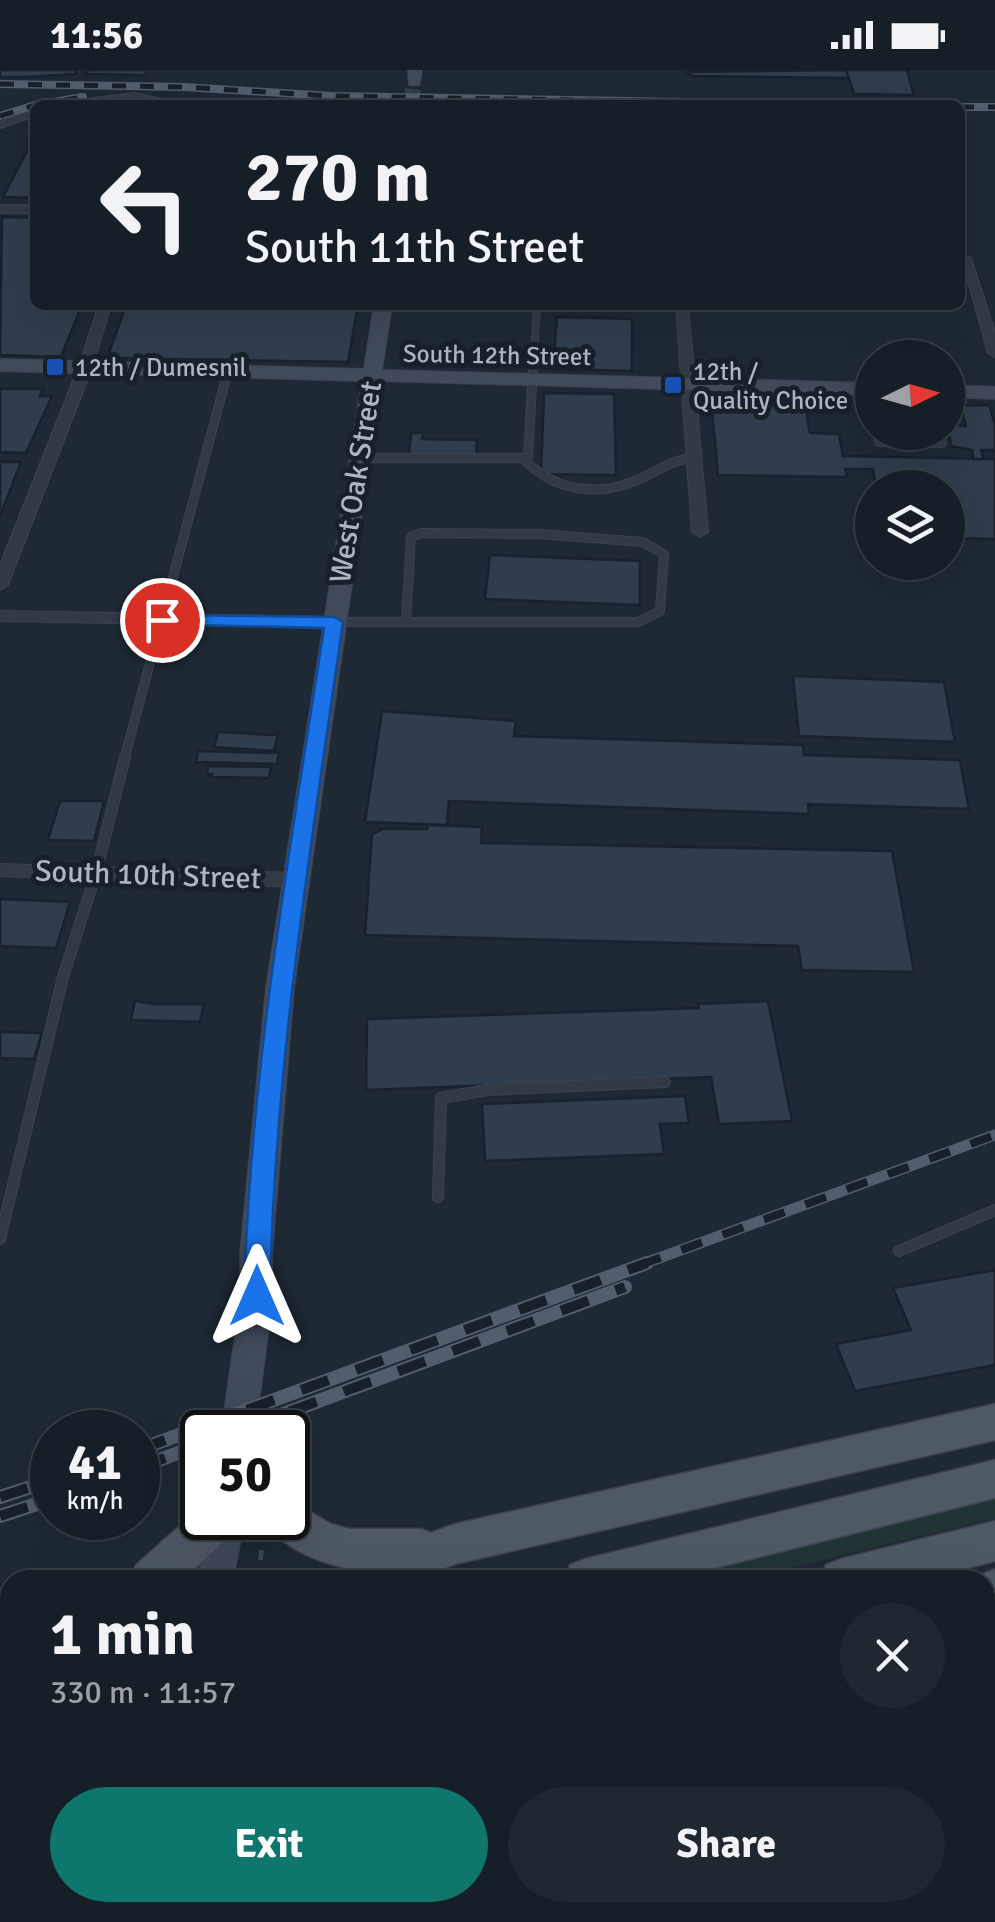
<!DOCTYPE html>
<meta charset="utf-8">
<style>
:root{--surface:#161f28;--page:#1f2730;--text:#f1f3f6;--muted:#9ea2a8;--line:#353d45;--accent:#0f766e}
body{margin:0;font-family:Signika,sans-serif;background:var(--page);color:var(--text);height:100vh;display:flex;flex-direction:column;font-size:38px;white-space:nowrap}
*{box-sizing:border-box;margin:0}
p{font-size:32px;color:var(--muted)}
.icon{flex:none;width:55px;height:55px;fill:none;stroke:currentColor;stroke-width:2;stroke-linecap:round;stroke-linejoin:round}
.map{position:relative;flex:1;overflow:hidden}
.drawer{position:absolute;left:0px;top:1500px;width:995px;height:352px;display:flex;flex-direction:column;background:var(--surface);border-radius:30px 30px 0 0;box-shadow:0 10px 40px #0002,0 0 0 2px var(--line)}
.drawer>*{flex:none}
.guide{position:absolute;left:30px;top:30px;width:935px;height:210px;border-radius:15px;box-shadow:0 10px 40px #0002,0 0 0 2px var(--line);background:#161f28;color:var(--text);overflow:hidden}
.needle{width:65px;rotate:85deg}
.tools{position:absolute;left:855px;top:270px;display:grid;gap:20px}
.tools a{display:grid;place-items:center;width:110px;height:110px;border-radius:50%;background:var(--surface);box-shadow:0 10px 40px #0002,0 0 0 2px var(--line);font-size:50px}
.speed{position:absolute;left:30px;top:1340px;display:flex;gap:20px;font-size:50px;font-weight:700;text-align:center}
.speed>*{display:grid;place-content:center;width:130px;height:130px;border-radius:50%;background:var(--surface);box-shadow:0 10px 40px #0002,0 0 0 2px var(--line);line-height:1}
.speed small{font-size:25px;font-weight:400}
.speed .limit{border:5px solid #111;border-radius:15px;background:#fff;color:#111}
.pin{position:absolute;display:grid;place-items:center;width:85px;height:85px;color:#fff;margin:-42px;border:5px solid #fff;border-radius:50%;box-shadow:0 2px 10px #0007}
.me{position:absolute;width:110px;margin:-55px;rotate:0deg;stroke-linejoin:round;filter:drop-shadow(0 0 8px #0008)}
.turn{display:flex;align-items:center;gap:35px;height:210px;padding:0 50px;font-size:45px}
.turn .icon{width:130px;height:130px;stroke-width:2.5}
.turn b{display:block;font-size:70px;line-height:85px}
.round{display:grid;place-items:center;flex:none;width:105px;height:105px;border-radius:52px;background:var(--page)}
.summary{display:flex;align-items:center;justify-content:space-between;height:170px;padding:0 50px}
h1{font-size:60px;font-weight:800;line-height:75px}
.cta{display:flex;gap:20px;margin-top:auto;padding:20px 50px}
.cta a{flex:1;height:115px;border-radius:60px;background:var(--accent);color:#fff;font-size:40px;font-weight:800;line-height:115px;text-align:center}
.cta a+a{background:var(--page);color:var(--text)}
.status{display:flex;justify-content:space-between;align-items:center;height:70px;padding:0 50px;background:var(--surface);direction:ltr}
.status svg{height:28px;fill:currentColor}
.map>svg:first-child{display:block}
.green{fill:#203436}
.building{fill:#303d4c;stroke:#19212c;stroke-width:2.5}
.lines{fill:none;stroke-linecap:round;stroke-linejoin:round}
.secondary-tunnel{stroke:#333e4a;stroke-width:16;stroke-dasharray:16 9;stroke-linecap:butt}
.lane-far2-casing{stroke:#3b434f;stroke-width:8}
.lane-far1-casing{stroke:#3b434f;stroke-width:10}
.lane-casing{stroke:#3b434f;stroke-width:12}
.street-casing{stroke:#3b434f;stroke-width:2}
.secondary-casing{stroke:#3b434f;stroke-width:2}
.primary-casing{stroke:#3b434f;stroke-width:3}
.path{stroke:#394e4f;stroke-width:5;stroke-dasharray:10 10;stroke-linecap:butt}
.lane-far2{stroke:#323a46;stroke-width:6}
.lane-far1{stroke:#323a46;stroke-width:8}
.lane{stroke:#323a46;stroke-width:10}
.street{fill:#323a46;fill-rule:evenodd}
.secondary{fill:#404a59;fill-rule:evenodd}
.primary{fill:#4f5966;fill-rule:evenodd}
.rail-far2-casing{stroke:#535e6d;stroke-width:8}
.rail-far1-casing{stroke:#535e6d;stroke-width:11}
.rail-casing{stroke:#535e6d;stroke-width:14}
.rail-far2{stroke:#18202a;stroke-width:5;stroke-dasharray:14;stroke-linecap:butt}
.rail-far1{stroke:#18202a;stroke-width:8;stroke-dasharray:22;stroke-linecap:butt}
.rail{stroke:#18202a;stroke-width:10;stroke-dasharray:29;stroke-linecap:butt}
.route{fill:#1a73e8;stroke:#114b97;stroke-width:2.5}
.transit-dot{fill:#1a4fb4;stroke:#18202a;stroke-width:4}
.labels{text-anchor:middle;dominant-baseline:central;stroke-width:10;stroke-linejoin:round;paint-order:stroke}
.far-street-label{font-size:25px;fill:#abb5c3;stroke:#18202a}
.far-poi-label{font-size:25px;fill:#abb5c3;stroke:#18202a;text-anchor:start}
.street-label{font-size:30px;fill:#abb5c3;stroke:#18202a}
</style>
<div class="status"><b>11:56</b><svg viewBox="0 0 49 12"><path d="M0 12V9h3v3zM5 12V6h3v6zM10 12V3h3v9zM15 12V0h3v12zM26 1h20v11H26zM47 4h2v5h-2z"/></svg></div>
<div class="map">
<svg width="995" height="1852" viewBox="0 0 995 1852">
<rect width="100%" height="100%" fill="#1e2935"/>
<path class="green" d="M995,1426V1448L742,1510H648Z"/>
<g class="building">
<path d="M0,0H77L75,4L24,7H0Z"/>
<path d="M88,0H147L145,5L86,4Z"/>
<path d="M846,0L849,8L693,6L685,2Z"/>
<path d="M846,0H911H907L914,25L854,24Z"/>
<path d="M35,66V128L3,127Z"/>
<path d="M2,147L35,148V235H82L61,287L0,285Z"/>
<path d="M126,235H358L348,292L107,288Z"/>
<path d="M557,247L632,249V301L553,299Z"/>
<path d="M0,319H43L40,326H52L26,383L0,382Z"/>
<path d="M544,323L614,324L616,405L541,404Z"/>
<path d="M711,327L804,329L810,363L839,364L843,386L995,389V469L948,468V418H876L873,399H845L847,407L718,405Z"/>
<path d="M989,335L995,354V380H981L984,389H974L972,380L951,376L948,355L966,356L962,341H949L948,336Z"/>
<path d="M411,363H423L422,369L477,370L476,388L409,386Z"/>
<path d="M0,392H21L0,446Z"/>
<path d="M490,485L640,491V535L485,529Z"/>
<path d="M793,606L944,612L955,672L799,666Z"/>
<path d="M382,641L516,651L514,666L803,675L804,685L960,690L969,739L808,734L809,744L449,731L447,755L365,752Z"/>
<path d="M218,662L274,665L278,663L274,681L214,677Z"/>
<path d="M198,681L279,683L277,694L196,692Z"/>
<path d="M208,696L271,697L269,708L211,707L212,704H207Z"/>
<path d="M60,731H104L94,771L48,770Z"/>
<path d="M428,755L482,757L481,773L892,781L914,902L802,900L798,876L365,865L372,764L383,759H427Z"/>
<path d="M0,829L70,832L56,878L0,876Z"/>
<path d="M135,931L155,934H204L200,952L131,950Z"/>
<path d="M768,931L792,1051L719,1054L711,1007L366,1020L367,949L699,938L698,934Z"/>
<path d="M0,962L42,963L34,989L0,988Z"/>
<path d="M685,1026L689,1053L660,1054L664,1084L485,1091L482,1034Z"/>
<path d="M995,1200V1295L855,1321L836,1274L911,1260L893,1218Z"/>
<path d="M872,1842H920L921,1852H873Z"/>
<path d="M401,1845L468,1849V1852H401Z"/>
</g>
<g class="lines">
<path class="secondary-tunnel" d="M411,35L414,12"/>
<defs>
<g id="lane-far2">
<path d="M64,35L134,26L174,35"/>
<path d="M0,55L35,43"/>
<path d="M533,300L537,235"/>
</g>
<g id="lane-far1">
<path d="M870,319L872,334"/>
<path d="M878,362L879,372L942,373"/>
<path d="M359,388H528L533,298"/>
<path d="M523,388C554,422 600,428 642,408C659,400 674,389 694,388"/>
<path d="M422,463L540,464L643,472L664,484L660,541L638,552H406L411,467Z"/>
<path d="M335,552H406"/>
<path d="M124,690L228,301"/>
</g>
<g id="lane">
<path d="M438,1127L441,1028L487,1020L665,1012"/>
<path d="M0,1169L63,907L96,803L125,687"/>
<path d="M899,1181L995,1140"/>
</g>
<g id="street">
<rect x="0" y="135" width="35" height="8"/>
<path d="M961,185L971,188L995,262V287L988,283Z"/>
<path d="M99,235H111L92,298L8,515L0,520V495L78,298Z"/>
<path d="M676,235H688L708,462L700,467L692,462Z"/>
<path d="M0,541L334,547L342,552L334,557L0,551Z"/>
<path d="M0,794L296,803L305,810L296,817L0,806Z"/>
<path d="M810,1842H840L841,1852H811Z"/>
</g>
<g id="secondary">
<path d="M408,0H422L419,15H409Z"/>
<path d="M374,235H392L382,300L872,313V325L381,311L294,918L272,1184L273,1226L255,1362H221L241,1226L240,1184L266,918L362,311L0,301V289L364,299Z"/>
<path d="M948,315L995,317V329L948,327Z"/>
<path d="M211,1448H245L233,1510H197Z"/>
</g>
<g id="primary">
<path d="M995,1334V1370L455,1494L415,1510H358L362,1501C328,1496 280,1481 265,1448H288V1429L331,1454L349,1459H421L431,1463L455,1454Z"/>
<path d="M995,1390V1428L667,1510H564L570,1495L585,1489Z"/>
<path d="M202,1436V1448H239L234,1462L182,1510H130L136,1495Z"/>
<path d="M995,1451V1491L921,1510H820L826,1495L841,1489Z"/>
<path d="M995,1499V1541L985,1544V1510H969Z"/>
<path d="M10,1537V1579L0,1580V1538Z"/>
<path d="M10,1598V1642L0,1644V1600Z"/>
<path d="M10,1666V1797L0,1794V1667Z"/>
<path d="M83,1842H134L138,1851L141,1842H191L187,1852H87Z"/>
</g>
</defs>
<use href="#lane-far2" class="lane-far2-casing"/>
<use href="#lane-far1" class="lane-far1-casing"/>
<use href="#lane" class="lane-casing"/>
<use href="#street" class="street-casing"/>
<use href="#secondary" class="secondary-casing"/>
<use href="#primary" class="primary-casing"/>
<path class="path" d="M258,1510L263,1468"/>
<use href="#lane-far2" class="lane-far2"/>
<use href="#lane-far1" class="lane-far1"/>
<use href="#lane" class="lane"/>
<use href="#street" class="street"/>
<use href="#secondary" class="secondary"/>
<use href="#primary" class="primary"/>
<defs>
<g id="rail-far2">
<path d="M0,14L184,17L331,26L874,35"/>
<path d="M36,35L83,27"/>
<path d="M960,37H995"/>
<path d="M0,46L35,35"/>
</g>
<path id="rail-far1" d="M640,1195L995,1065"/>
<g id="rail">
<path d="M235,1362L625,1217"/>
<path d="M138,1380L647,1193"/>
<path d="M138,1398L202,1374"/>
<path d="M0,1427L52,1410"/>
<path d="M0,1446L52,1429"/>
</g>
</defs>
<use href="#rail-far2" class="rail-far2-casing"/>
<use href="#rail-far1" class="rail-far1-casing"/>
<use href="#rail" class="rail-casing"/>
<use href="#rail-far2" class="rail-far2"/>
<use href="#rail-far1" class="rail-far1"/>
<use href="#rail" class="rail"/>
</g>
<path class="route" d="M162,545L334,547L343,552C311,776 274,1000 270,1226L267,1234L257,1238L248,1234L244,1226C250,1001 290,780 324,558L156,554V546Z"/>
<g class="transit-dot">
<rect x="45" y="287" width="20" height="20" rx="5"/>
<rect x="663" y="305" width="20" height="20" rx="5"/>
</g>
<g class="labels">
<g class="far-street-label">
<text transform="translate(497 285) rotate(1)">South 12th Street</text>
</g>
<g class="far-poi-label">
<text x="75" y="297">12th / Dumesnil</text>
<text x="693" y="301">12th /<tspan x="693" dy="29">Quality Choice</tspan></text>
</g>
<g class="street-label">
<text transform="translate(356 412) rotate(-81)">West Oak Street</text>
<text transform="translate(148 805) rotate(2)">South 10th Street</text>
</g>
</g>
</svg>
<div class="tools">
<a><svg class="needle" viewBox="-14 -14 28 28"><path d="M0-13l5 13h-10z" fill="#e53935"/><path d="M0 13l5-13h-10z" fill="#9ea2a8"/></svg></a>
<a><svg class="icon" aria-label="layers" viewBox="0 0 24 24"><path d="M12 4l9 5-9 5-9-5zM3 14l9 5 9-5"/></svg></a>
</div>
<div class="speed"><div>41<small>km/h</small></div><div class="limit">50</div></div>
<div class="pin" style="left:162px;top:550px;background:#d93025"><svg class="icon" aria-label="arrive" viewBox="0 0 24 24"><path d="M6 21V4h12l-3 4 3 4H6"/></svg></div>
<svg class="me" style="left:257px;top:1226px" viewBox="-20 -20 40 40"><path d="M0-17L14 15 0 8-14 15z" fill="#1a73e8" stroke="#fff" stroke-width="4"/></svg>
<div class="guide">
<div class="turn"><svg class="icon" aria-label="left" viewBox="0 0 24 24"><path d="M17 20v-9H6M10 6l-5 5 5 5"/></svg><div><b>270 m</b>South 11th Street</div></div>
</div>
<section class="drawer">
<div class="summary"><div><h1>1 min</h1><p>330 m · 11:57</p></div><a class="round"><svg class="icon" aria-label="close" viewBox="0 0 24 24"><path d="M6 6l12 12M18 6L6 18"/></svg></a></div>
<div class="cta"><a>Exit</a><a>Share</a></div>
</section>
</div>
